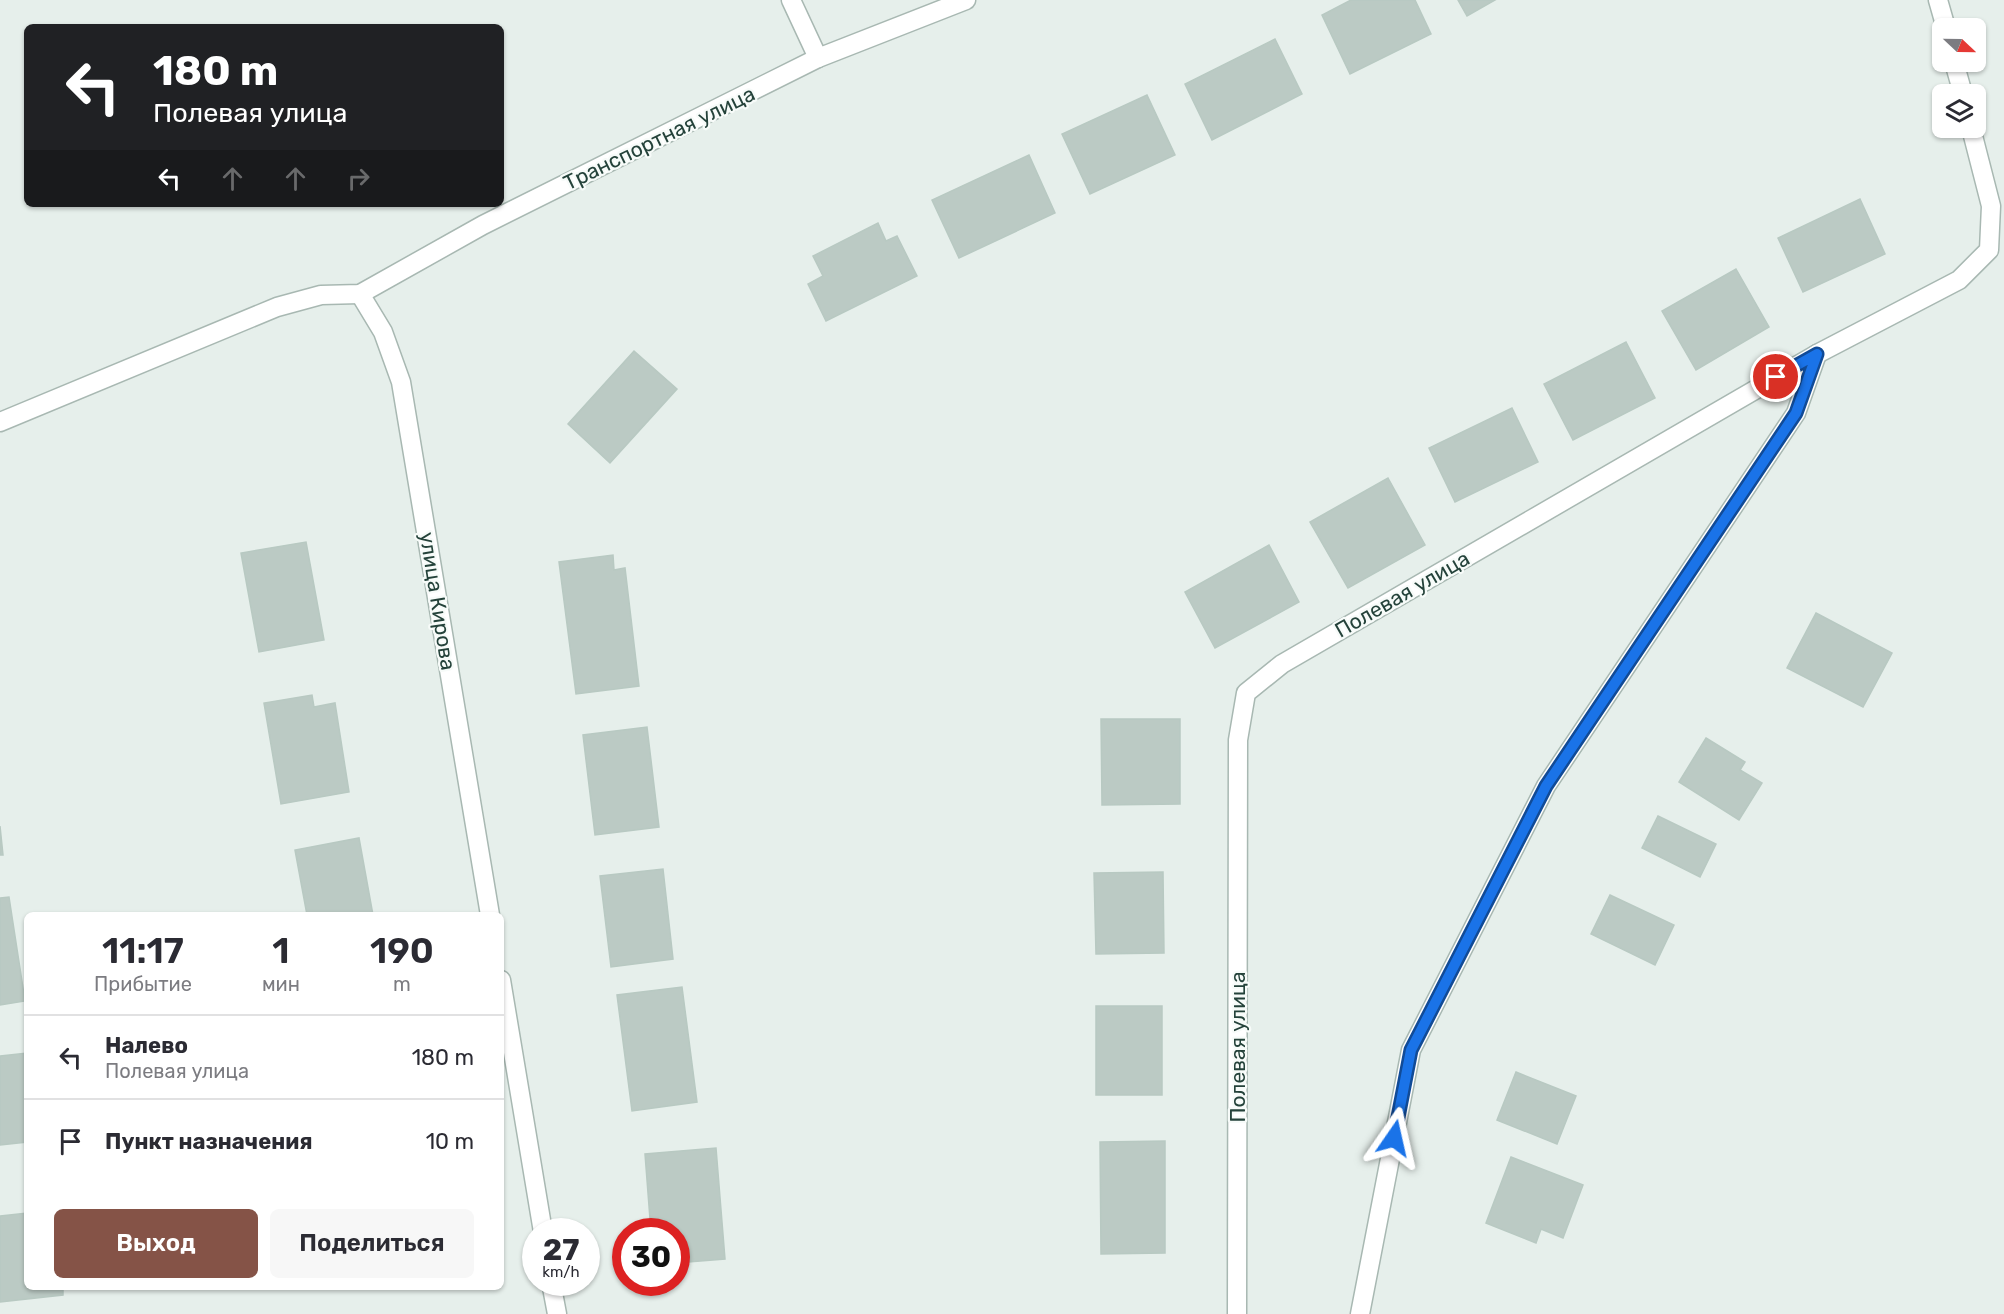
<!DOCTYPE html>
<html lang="ru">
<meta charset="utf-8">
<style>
:root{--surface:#fff;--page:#f7f7f7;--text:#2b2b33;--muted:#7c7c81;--line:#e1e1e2;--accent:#855347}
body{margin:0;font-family:Rubik,sans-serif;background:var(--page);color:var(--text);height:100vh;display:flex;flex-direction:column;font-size:22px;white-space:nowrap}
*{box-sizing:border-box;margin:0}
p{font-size:20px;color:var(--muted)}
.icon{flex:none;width:33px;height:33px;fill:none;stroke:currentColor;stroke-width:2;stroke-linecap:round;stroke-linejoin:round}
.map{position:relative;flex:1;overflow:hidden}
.sheet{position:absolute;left:24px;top:912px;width:480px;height:378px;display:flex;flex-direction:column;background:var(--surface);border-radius:9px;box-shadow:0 2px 4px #0004}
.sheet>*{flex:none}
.top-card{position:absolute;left:24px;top:24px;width:480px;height:183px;border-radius:9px;box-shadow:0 2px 4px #0004;background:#202124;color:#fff;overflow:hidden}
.needle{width:39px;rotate:112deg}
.controls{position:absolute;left:1932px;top:18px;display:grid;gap:12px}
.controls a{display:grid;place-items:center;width:54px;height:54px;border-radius:9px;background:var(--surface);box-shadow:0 2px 4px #0004;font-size:30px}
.speed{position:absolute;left:522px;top:1218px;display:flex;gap:12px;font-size:30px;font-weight:700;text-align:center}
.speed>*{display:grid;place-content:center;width:78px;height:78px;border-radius:50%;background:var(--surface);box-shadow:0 2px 4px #0004;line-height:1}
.speed small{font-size:15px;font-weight:400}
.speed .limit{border:9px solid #d22;background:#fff;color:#111}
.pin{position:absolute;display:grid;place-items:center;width:51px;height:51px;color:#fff;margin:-26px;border:3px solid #fff;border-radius:50%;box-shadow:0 2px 6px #0007}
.me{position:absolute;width:66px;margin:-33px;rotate:11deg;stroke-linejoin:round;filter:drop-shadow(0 0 4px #0008)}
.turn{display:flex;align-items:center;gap:21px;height:126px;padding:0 30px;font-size:27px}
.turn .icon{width:78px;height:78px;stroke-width:2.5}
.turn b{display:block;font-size:42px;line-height:51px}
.lanes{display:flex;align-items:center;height:57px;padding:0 30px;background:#0003;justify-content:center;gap:30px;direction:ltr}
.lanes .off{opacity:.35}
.eta{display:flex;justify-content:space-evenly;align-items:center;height:102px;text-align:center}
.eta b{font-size:36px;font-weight:600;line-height:42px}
.primary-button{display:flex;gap:12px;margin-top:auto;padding:12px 30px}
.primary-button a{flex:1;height:69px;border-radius:9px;background:var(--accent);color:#fff;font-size:24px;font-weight:600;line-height:69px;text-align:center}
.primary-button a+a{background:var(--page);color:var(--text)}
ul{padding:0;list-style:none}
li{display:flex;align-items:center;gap:18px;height:84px;padding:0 30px;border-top:2px solid var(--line)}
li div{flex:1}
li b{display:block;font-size:22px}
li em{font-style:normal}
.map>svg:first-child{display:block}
.building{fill:#bbcac4;stroke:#b8c9c2;stroke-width:1.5}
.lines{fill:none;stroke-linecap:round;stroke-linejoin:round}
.minor-casing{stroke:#a8b8b2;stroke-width:21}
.minor{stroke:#fff;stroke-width:18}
.route-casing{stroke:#114b97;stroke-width:15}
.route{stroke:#1a73e8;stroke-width:10}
.labels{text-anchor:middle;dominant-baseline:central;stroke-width:4.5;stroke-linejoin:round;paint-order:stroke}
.street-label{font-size:21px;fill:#24423a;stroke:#f7fbf9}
</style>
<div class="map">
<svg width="2004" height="1314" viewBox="0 0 2004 1314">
<rect width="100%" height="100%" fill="#e6efeb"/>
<g class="building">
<path d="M1351,0H1415L1431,34L1350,74L1322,15Z"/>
<path d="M1458,0H1495L1467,16Z"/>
<path d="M1275,39L1302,94L1212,140L1185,84Z"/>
<path d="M1147,95L1175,155L1090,194L1062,134Z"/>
<path d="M1029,155L1055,213L959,258L932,200Z"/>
<path d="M1860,199L1885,254L1803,292L1778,238Z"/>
<path d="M878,223L886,241L897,236L917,276L826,321L808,284L823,276L813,256Z"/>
<path d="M1736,269L1769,327L1696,370L1662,311Z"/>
<path d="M1626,342L1655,398L1573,440L1544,384Z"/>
<path d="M634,351L677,389L610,463L568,424Z"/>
<path d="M1512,408L1538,462L1455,502L1429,448Z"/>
<path d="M1388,478L1425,545L1348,588L1310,522Z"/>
<path d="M306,542L324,640L259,652L241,553Z"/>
<path d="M1269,545L1299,602L1215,648L1185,592Z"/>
<path d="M613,555L614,570L625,568L639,686L576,694L559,562Z"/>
<path d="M1816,613L1892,653L1863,707L1787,668Z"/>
<path d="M312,695L314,707L335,703L349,792L281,804L264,703Z"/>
<path d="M1101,719H1180V804L1102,805Z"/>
<path d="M647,727L659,827L595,835L583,735Z"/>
<path d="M1706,738L1745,762L1740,770L1762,783L1739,820L1679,782Z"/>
<path d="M1658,816L1716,844L1700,877L1642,848Z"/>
<path d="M0,826L3,855H0Z"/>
<path d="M359,838L373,915H307L295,850Z"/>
<path d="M663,869L673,959L611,967L600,876Z"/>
<path d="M1163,872L1164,953L1096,954L1094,873Z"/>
<path d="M1610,895L1674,925L1655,965L1591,934Z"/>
<path d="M9,897L25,1001L0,1005V898Z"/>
<path d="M682,987L697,1102L632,1111L617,995Z"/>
<rect x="1096" y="1006" width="66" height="89"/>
<path d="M27,1053V1142L0,1145V1056Z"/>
<path d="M1516,1072L1576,1096L1557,1144L1497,1120Z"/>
<path d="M1165,1141V1253L1101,1254L1100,1142Z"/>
<path d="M716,1148L725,1259L676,1263V1232H651L645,1154Z"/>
<path d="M1511,1157L1583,1185L1563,1238L1541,1229L1536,1243L1486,1223Z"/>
<path d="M27,1213V1287H63V1295L0,1302V1216Z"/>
</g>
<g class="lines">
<defs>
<g id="minor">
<path d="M791,0L818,58"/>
<path d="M1938,0L1946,28"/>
<path d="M1954,62L1963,94"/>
<path d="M360,294L383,332L401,382L490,915"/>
<path d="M0,422L277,307L321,295L360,294L483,225L818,58L966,0"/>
<path d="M501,980L543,1232"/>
<path d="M551,1282L557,1314"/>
<path d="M1237,1314L1238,740L1246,693L1282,664L1817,354L1959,280L1989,250L1991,206L1971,128"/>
<path d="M1360,1314L1411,1050L1546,786L1796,413L1817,354"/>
</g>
</defs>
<use href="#minor" class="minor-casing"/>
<use href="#minor" class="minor"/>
</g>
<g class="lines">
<defs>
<path id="route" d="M1394,1138L1411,1050L1546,786L1796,413L1817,354L1776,377"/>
</defs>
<use href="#route" class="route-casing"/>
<use href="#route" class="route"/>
</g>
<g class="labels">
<g class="street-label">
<text transform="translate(659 138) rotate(-26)">Транспортная улица</text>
<text transform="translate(1402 594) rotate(-30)">Полевая улица</text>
<text transform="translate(438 601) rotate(81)">улица Кирова</text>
<text transform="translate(1237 1047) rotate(-90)">Полевая улица</text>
</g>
</g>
</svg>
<div class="controls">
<a><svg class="needle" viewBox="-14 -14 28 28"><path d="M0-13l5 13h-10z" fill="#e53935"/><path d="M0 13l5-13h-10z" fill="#7c7c81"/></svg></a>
<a><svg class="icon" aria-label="layers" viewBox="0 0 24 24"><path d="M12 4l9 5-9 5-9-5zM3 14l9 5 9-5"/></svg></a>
</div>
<div class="speed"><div>27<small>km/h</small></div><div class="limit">30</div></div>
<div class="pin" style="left:1776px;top:377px;background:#d93025"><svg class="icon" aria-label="arrive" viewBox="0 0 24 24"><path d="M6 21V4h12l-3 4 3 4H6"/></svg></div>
<svg class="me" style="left:1394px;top:1138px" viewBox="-20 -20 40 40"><path d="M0-17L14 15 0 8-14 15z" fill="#1a73e8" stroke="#fff" stroke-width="4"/></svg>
<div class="top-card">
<div class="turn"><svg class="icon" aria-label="left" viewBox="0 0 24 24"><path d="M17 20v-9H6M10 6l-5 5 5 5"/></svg><div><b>180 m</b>Полевая улица</div></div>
<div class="lanes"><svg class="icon" aria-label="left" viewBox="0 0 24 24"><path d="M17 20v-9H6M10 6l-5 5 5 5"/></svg><svg class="icon off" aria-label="ahead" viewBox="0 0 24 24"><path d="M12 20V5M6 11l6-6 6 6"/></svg><svg class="icon off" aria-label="ahead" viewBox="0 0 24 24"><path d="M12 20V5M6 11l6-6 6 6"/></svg><svg class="icon off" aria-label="right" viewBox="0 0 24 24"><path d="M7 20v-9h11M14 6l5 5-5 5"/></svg></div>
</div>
<section class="sheet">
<div class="eta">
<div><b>11:17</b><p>Прибытие</p></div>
<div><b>1</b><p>мин</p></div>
<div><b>190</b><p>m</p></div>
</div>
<ul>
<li><svg class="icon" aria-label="left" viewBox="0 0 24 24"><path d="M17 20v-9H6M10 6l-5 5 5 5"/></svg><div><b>Налево</b><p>Полевая улица</p></div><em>180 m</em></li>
<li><svg class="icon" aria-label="arrive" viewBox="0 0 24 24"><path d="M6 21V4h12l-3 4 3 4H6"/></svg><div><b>Пункт назначения</b></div><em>10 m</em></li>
</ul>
<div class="primary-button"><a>Выход</a><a>Поделиться</a></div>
</section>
</div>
